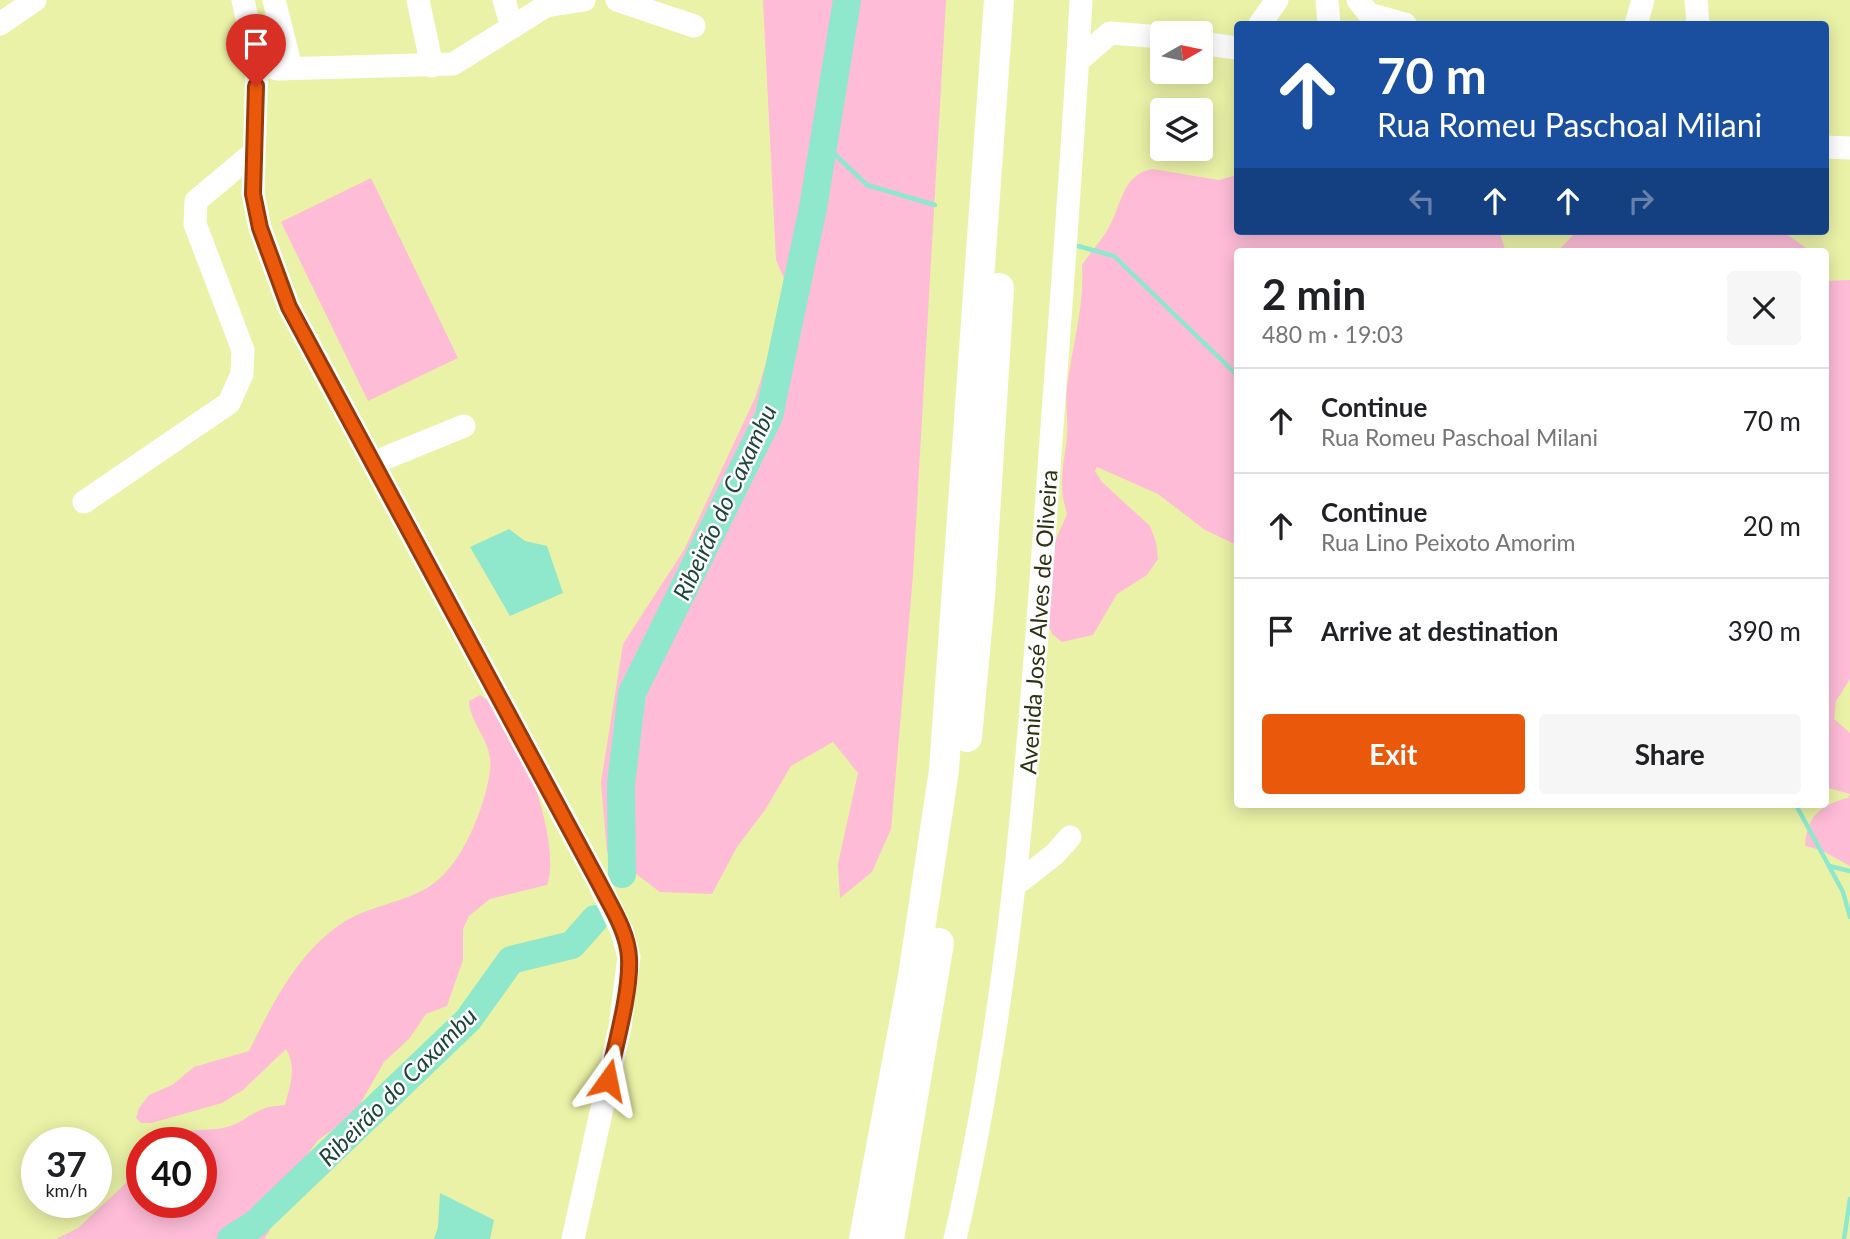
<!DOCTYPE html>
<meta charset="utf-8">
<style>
:root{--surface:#fff;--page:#f6f6f6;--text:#202124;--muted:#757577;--line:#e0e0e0;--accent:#ea580c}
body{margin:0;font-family:Lato,sans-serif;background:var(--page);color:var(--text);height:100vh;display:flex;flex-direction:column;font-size:26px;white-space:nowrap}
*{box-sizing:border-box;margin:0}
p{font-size:23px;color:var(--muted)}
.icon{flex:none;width:38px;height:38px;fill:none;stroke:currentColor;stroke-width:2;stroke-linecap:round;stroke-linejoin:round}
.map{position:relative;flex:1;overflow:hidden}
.drawer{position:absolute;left:1234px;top:248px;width:595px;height:560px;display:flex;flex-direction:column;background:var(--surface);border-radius:7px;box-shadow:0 4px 18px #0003}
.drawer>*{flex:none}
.hud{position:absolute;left:1234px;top:21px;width:595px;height:214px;border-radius:7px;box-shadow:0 4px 18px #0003;background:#1a4fa0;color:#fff;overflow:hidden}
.needle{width:46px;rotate:81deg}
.buttons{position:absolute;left:1150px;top:21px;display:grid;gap:14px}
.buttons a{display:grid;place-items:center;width:63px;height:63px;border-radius:7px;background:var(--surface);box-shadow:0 4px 18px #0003;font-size:35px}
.speed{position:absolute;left:21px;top:1127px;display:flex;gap:14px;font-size:35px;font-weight:700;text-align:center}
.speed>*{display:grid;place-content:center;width:91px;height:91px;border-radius:50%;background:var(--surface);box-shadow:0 4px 18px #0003;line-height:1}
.speed small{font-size:18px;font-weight:400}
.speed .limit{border:10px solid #d22;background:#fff;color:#111}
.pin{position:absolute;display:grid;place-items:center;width:60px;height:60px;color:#fff;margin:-72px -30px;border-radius:50% 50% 50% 0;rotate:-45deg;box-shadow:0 0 7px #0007}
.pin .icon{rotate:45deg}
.me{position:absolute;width:77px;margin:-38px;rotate:12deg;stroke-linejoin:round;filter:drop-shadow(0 0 5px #0008)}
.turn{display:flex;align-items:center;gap:24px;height:147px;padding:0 28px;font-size:32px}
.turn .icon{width:91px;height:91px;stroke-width:2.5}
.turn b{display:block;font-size:49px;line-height:60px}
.lanes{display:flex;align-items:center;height:66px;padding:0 28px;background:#0003;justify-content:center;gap:35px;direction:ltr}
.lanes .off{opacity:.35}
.round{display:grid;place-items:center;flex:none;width:74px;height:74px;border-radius:7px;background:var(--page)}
.overview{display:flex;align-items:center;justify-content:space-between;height:119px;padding:0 28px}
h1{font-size:42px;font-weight:700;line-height:52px}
.primary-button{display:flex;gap:14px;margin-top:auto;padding:14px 28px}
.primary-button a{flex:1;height:80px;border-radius:7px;background:var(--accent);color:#fff;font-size:28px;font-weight:700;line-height:80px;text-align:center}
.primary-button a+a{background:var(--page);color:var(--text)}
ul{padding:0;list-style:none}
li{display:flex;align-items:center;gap:21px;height:105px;padding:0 28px;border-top:2px solid var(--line)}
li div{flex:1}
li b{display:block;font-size:26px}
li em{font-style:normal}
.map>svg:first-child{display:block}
.green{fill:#febcd7}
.water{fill:#8fe7cc}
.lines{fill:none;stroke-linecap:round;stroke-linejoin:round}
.stream{stroke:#8fe7cc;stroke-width:4.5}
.river{stroke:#8fe7cc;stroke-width:28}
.minor{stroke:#fff;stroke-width:23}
.major{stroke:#fff;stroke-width:30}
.route-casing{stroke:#983908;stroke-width:18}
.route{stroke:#ea580c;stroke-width:12}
.labels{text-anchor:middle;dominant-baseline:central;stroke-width:5;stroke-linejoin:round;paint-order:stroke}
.street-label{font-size:23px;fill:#2d3012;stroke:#fff}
.water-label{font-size:24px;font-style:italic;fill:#1d453a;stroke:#fff}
</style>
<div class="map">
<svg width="1850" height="1239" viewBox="0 0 1850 1239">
<rect width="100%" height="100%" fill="#eaf2a7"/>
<g class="green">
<path d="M763,0H946L913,575L891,829L872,872L840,898L838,864L858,773L833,742L791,766L765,810L737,847L712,894L660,892L607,852L601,782L623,644L684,550L755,398L789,290L776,260Z"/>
<path d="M1152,169L1219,180L1237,175V231H1499L1506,252H1237V545L1205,530L1158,494L1097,467L1095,471L1102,482L1150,526L1156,542L1158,559L1147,575L1117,594L1093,635L1062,642L1052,634L1046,619L1053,546L1067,514C1059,488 1062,472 1066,446C1069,426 1065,406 1067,387C1072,347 1085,304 1082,265C1090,253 1101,241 1108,229C1122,206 1121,175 1152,169Z"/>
<path d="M371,178L458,358L368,401L281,222Z"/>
<path d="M1577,231H1782L1812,252H1557Z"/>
<path d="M1850,280V679L1836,701L1834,719L1850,733V866L1821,850L1805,846C1807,816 1820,805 1848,798L1850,794L1825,787V281Z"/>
<path d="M480,695C518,717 563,845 547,885L490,899L469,916L463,929V960L447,1006L426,1014L409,1039L384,1062L354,1115L318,1140L276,1199L269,1232L264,1239H56L78,1228L142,1168V1202H201V1143H165C181,1126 202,1132 223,1128C239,1125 248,1115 263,1109C269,1106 278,1106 285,1105C290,1086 297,1067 286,1049L243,1090L222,1103L151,1123H141L136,1118L139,1108L149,1095L172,1085L194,1067L249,1051C272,1005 295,957 338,926C365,906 402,904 430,886C462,866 485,807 490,771C494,742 470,725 469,701Z"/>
</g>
<g class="water">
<path d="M509,529L525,541L547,546L563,593L510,616L470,547Z"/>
<path d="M440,1193L494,1220L490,1239H434L438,1227Z"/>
</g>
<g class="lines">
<g class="stream">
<path d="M824,144L867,185L935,205"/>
<path d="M1078,246L1114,256L1237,375"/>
<path d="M1796,805L1843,892L1850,917"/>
<path d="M1829,866L1850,871"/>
<path d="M1844,1239L1850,1199"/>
</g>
<g class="river">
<path d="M622,874L621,784L632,693L769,416L813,208L847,0"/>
<path d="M231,1239L255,1224L468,1020L511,960L572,945L595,919"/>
</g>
<g class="minor">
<path d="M243,0L257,64L253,194L260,228L289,307L599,883L622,931L629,957L620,1027L573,1239"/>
<path d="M274,0L291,68"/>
<path d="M418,0L432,66"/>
<path d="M504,0L512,27"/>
<path d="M617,0L694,26"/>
<path d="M1327,0L1329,24"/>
<path d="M1358,0L1369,14L1405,24"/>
<path d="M1696,0L1698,24"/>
<path d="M0,24L35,0"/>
<path d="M1260,24L1277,0"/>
<path d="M1636,24L1643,0"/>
<path d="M1200,43L1237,48"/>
<path d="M1078,61L1110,33L1162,37"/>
<path d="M257,64L278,69L453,64L546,6L584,0"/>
<path d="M1825,147L1850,148"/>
<path d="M373,463L464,426"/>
<path d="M84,502L229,403L242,374L243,350L195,224L196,201L252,154"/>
<path d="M1014,886L1055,854L1070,837"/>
<path d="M955,1239C1010,1004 1028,765 1045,525C1057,350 1072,175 1081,0"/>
</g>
<g class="major">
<path d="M967,737L980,597L999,288"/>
<path d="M864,1239L913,976L944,770L999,0"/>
<path d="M889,1239L939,943"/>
</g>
</g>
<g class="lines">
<defs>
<path id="route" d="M256,86L253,194L260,228L289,307L599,883C610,905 628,932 629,958C631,991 615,1047 608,1080"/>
</defs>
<use href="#route" class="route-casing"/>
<use href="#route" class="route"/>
</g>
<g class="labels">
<g class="street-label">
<text transform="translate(1038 622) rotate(-86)">Avenida José Alves de Oliveira</text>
</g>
<g class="water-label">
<text transform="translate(724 502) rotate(-65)">Ribeirão do Caxambu</text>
<text transform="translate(397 1086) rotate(-45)">Ribeirão do Caxambu</text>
</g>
</g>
</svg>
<div class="buttons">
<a><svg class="needle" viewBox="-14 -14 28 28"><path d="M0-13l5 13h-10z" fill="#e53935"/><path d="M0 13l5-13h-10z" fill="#757577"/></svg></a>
<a><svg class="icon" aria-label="layers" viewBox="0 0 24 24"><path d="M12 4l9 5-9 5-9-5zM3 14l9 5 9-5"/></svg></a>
</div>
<div class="speed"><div>37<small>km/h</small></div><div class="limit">40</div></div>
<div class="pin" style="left:256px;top:86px;background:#d93025"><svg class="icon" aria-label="arrive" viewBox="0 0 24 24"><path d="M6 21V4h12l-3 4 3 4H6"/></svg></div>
<svg class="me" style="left:608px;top:1080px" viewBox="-20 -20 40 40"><path d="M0-17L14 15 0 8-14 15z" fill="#ea580c" stroke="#fff" stroke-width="4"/></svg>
<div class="hud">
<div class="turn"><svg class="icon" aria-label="ahead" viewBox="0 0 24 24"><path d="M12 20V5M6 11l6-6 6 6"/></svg><div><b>70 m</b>Rua Romeu Paschoal Milani</div></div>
<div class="lanes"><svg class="icon off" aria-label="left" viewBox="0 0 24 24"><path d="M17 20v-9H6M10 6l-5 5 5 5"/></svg><svg class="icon" aria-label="ahead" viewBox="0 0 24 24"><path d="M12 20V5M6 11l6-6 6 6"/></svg><svg class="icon" aria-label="ahead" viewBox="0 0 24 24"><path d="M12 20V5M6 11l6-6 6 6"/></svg><svg class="icon off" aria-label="right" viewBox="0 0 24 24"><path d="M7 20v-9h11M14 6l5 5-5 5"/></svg></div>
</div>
<section class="drawer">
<div class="overview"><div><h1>2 min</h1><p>480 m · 19:03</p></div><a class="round"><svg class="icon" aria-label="close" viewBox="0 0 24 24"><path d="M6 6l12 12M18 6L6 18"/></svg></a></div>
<ul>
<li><svg class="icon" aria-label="ahead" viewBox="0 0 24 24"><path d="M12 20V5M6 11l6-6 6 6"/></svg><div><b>Continue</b><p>Rua Romeu Paschoal Milani</p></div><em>70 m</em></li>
<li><svg class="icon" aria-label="ahead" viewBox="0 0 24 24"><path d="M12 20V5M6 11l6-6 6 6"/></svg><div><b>Continue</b><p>Rua Lino Peixoto Amorim</p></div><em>20 m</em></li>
<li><svg class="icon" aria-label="arrive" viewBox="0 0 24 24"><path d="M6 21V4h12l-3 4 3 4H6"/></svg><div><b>Arrive at destination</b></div><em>390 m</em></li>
</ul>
<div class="primary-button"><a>Exit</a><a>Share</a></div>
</section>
</div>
